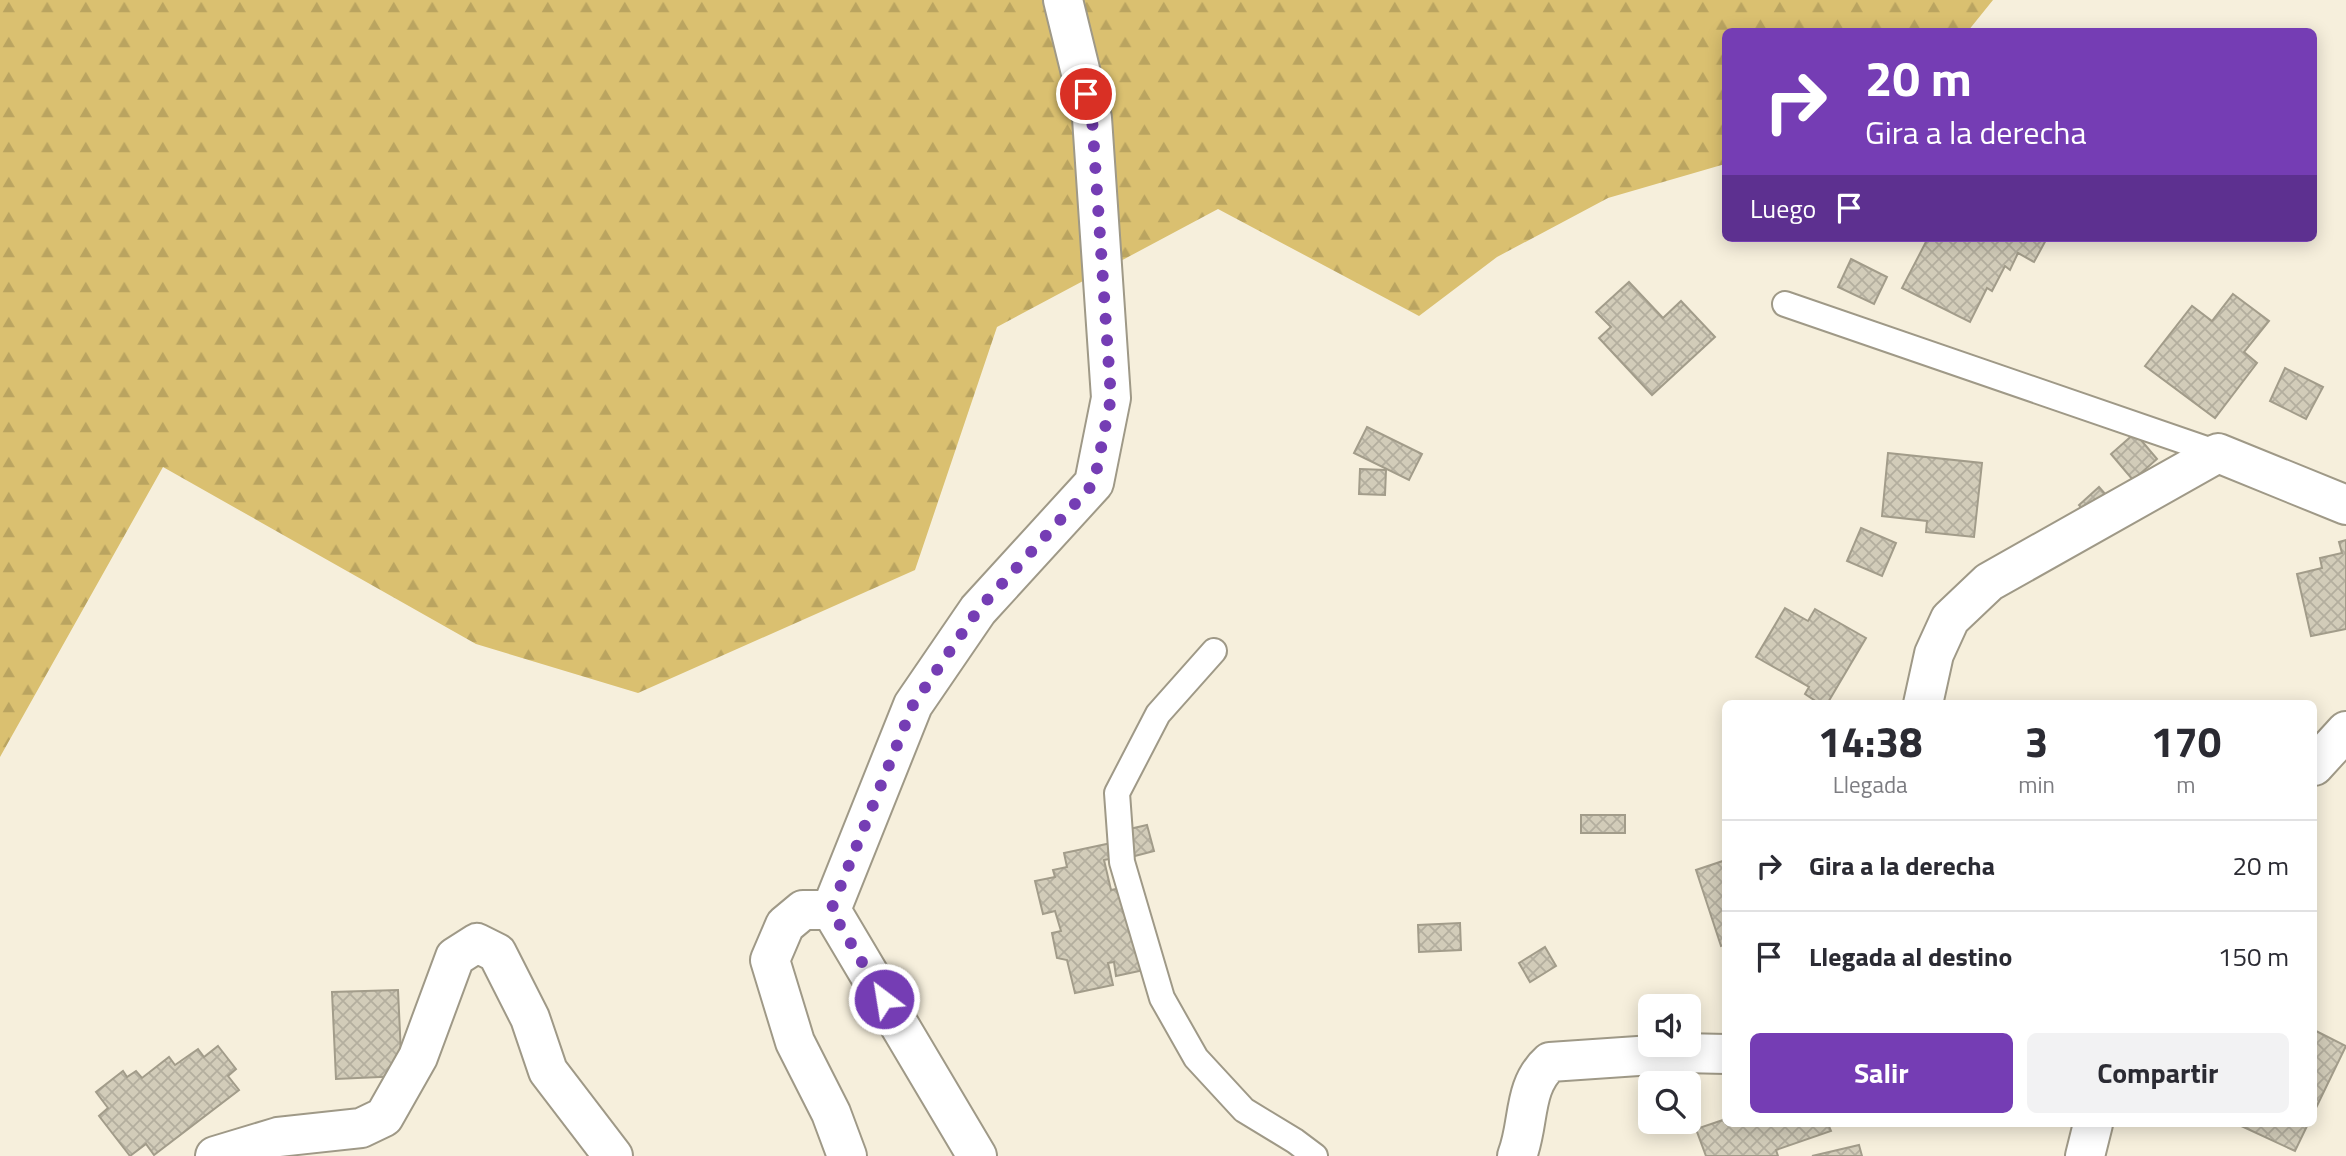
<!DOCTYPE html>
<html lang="es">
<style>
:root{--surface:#fff;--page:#f2f2f3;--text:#2b2b33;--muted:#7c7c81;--line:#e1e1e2;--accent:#753db4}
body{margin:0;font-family:"Titillium Web",sans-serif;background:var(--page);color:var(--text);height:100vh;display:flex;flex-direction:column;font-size:26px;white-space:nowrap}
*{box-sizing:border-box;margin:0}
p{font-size:23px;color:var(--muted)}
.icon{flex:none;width:38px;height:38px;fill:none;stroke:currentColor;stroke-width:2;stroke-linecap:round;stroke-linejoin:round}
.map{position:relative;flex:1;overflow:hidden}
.drawer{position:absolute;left:1722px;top:700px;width:595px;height:427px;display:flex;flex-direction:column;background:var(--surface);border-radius:10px;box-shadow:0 4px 18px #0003}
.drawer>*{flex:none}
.guide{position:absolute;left:1722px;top:28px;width:595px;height:214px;border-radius:10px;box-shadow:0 4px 18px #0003;background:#753db4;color:#fff;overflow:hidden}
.tools{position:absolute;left:1638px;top:994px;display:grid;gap:14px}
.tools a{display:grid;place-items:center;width:63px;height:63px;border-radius:10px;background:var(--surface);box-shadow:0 4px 18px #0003;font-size:35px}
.pin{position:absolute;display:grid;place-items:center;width:60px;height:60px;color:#fff;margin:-30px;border:4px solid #fff;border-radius:50%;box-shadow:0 2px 7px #0007}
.me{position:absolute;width:77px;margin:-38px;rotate:329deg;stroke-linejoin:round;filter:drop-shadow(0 0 5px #0008)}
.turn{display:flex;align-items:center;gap:24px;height:147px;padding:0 28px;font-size:32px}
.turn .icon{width:91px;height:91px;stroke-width:2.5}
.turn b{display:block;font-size:49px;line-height:60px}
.then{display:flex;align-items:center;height:66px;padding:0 28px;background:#0003;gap:14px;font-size:26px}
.eta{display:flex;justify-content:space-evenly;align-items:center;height:119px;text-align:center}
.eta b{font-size:42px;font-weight:700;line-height:49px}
.button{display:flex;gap:14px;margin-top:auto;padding:14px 28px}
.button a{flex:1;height:80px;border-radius:10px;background:var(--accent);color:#fff;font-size:28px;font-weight:700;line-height:80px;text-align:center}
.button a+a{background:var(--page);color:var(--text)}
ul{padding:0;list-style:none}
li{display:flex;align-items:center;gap:21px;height:91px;padding:0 28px;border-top:2px solid var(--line)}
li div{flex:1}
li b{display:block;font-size:26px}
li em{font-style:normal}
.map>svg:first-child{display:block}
.forest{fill:url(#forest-firs)}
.building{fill:url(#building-cross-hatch);stroke:#a29c8a;stroke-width:2}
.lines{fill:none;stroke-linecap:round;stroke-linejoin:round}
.lane-casing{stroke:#9f9987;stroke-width:28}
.street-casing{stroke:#9f9987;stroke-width:42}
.lane{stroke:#fff;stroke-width:24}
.street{stroke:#fff;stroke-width:38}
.route{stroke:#753db4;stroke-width:12;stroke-dasharray:0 21.6}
</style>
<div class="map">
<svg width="2346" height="1156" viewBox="0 0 2346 1156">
<defs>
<pattern id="forest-firs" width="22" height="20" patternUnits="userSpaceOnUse" patternTransform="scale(1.75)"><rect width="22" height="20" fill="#dac070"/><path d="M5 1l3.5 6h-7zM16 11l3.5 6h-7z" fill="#baa460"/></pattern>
<pattern id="building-cross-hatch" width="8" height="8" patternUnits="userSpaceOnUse" patternTransform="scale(1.75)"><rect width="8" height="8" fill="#d2ccb9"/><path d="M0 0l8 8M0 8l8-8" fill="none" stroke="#b3ae9e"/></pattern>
</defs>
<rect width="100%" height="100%" fill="#f6efdc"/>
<path class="forest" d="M0,0H1993L1968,31L1726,32L1725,164L1608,198L1497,257L1419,316L1218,209L997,327L915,570L638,693L476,644L163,467L0,757Z"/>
<g class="building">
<path d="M1928,238H2047L2034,262L2018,253L2010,270L2005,266L1992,291L1987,288L1970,322L1902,288Z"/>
<path d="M1851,259L1887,277L1874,304L1838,287Z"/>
<path d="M1629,282L1663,318L1681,301L1715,337L1652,395L1599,338L1611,327L1596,312Z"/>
<path d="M2233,294L2269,321L2244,352L2257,363L2215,418L2145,366L2192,306L2212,321Z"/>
<path d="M2285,368L2323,387L2306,419L2270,401Z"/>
<path d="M1367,427L1422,454L1409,480L1354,453Z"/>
<path d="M2135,433L2157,459L2133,480L2111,454Z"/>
<path d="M1888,453L1982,463L1974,537L1926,532L1927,521L1882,516Z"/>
<path d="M1360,469L1386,470L1385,495L1359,494Z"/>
<path d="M2099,487L2106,495L2086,513L2079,505Z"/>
<path d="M1861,528L1896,543L1882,576L1847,561Z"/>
<path d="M2346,540V629L2311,636L2297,574L2322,568L2320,558L2342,553L2339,542Z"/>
<path d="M1785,608L1808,621L1815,609L1866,638L1827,704H1820L1805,694L1809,687L1756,657Z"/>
<rect x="1581" y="815" width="44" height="18"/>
<path d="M1147,825L1154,851L1131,857L1125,830Z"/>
<path d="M1116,842L1119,857L1104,860L1111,890L1126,887L1144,970L1116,976L1114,962L1108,963L1113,985L1075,993L1067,960L1057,958L1052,933L1061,931L1055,911L1043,914L1035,881L1055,877L1053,870L1067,867L1064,853Z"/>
<path d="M1726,860V944L1721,946L1696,870Z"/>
<path d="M1460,923L1461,950L1419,952L1418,925Z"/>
<path d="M1545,947L1556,966L1530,982L1519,963Z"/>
<path d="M398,990L402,1076L336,1079L332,992Z"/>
<path d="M2314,1030L2346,1046L2314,1112Z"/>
<path d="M218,1046L236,1069L228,1076L239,1090L154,1155L146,1144L130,1156L99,1116L108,1108L96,1092L123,1071L127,1077L136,1071L142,1078L169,1057L175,1065L198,1049L204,1057Z"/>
<path d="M1726,1119V1124H1828L1831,1131L1776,1150L1778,1156H1706L1696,1129Z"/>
<path d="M2237,1124H2308L2295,1151Z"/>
<path d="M1859,1145L1862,1156H1812Z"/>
</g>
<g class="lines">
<defs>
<g id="lane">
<path d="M1785,304L2218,453"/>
<path d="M1214,651L1158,714L1117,793L1122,862L1162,998L1196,1058L1244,1110L1295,1141L1315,1156"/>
</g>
<g id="street">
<path d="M1923,704L1934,654L1950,619L1989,582L2218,453L2346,505"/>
<path d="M2314,766L2346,731"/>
<path d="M831,910H803L785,925L770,960L795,1042L831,1113L847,1156"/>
<path d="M215,1156L278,1137L361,1128L384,1117L418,1057L455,957L477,943L497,953L530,1018L548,1071L613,1156"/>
<path d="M977,1156L831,910L913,705L978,610L1094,483L1111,398L1092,118L1063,0"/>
<path d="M1517,1156C1530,1123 1522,1087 1550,1062L1682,1053L1726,1054"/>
<path d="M2085,1156L2093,1124"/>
</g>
</defs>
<use href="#lane" class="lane-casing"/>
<use href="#street" class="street-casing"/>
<use href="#lane" class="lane"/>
<use href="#street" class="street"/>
</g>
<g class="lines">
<path class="route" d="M884,999L831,910L913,705L978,610L1094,483L1111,398L1092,118L1086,94"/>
</g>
</svg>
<div class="tools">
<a><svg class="icon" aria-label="sound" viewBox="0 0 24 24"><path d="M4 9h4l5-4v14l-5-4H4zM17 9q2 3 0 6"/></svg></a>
<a><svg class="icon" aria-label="search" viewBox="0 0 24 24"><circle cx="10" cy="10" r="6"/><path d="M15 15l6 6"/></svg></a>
</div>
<div class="pin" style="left:1086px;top:94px;background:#d93025"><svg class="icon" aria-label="arrive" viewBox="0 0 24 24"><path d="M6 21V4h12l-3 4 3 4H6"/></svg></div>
<svg class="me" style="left:884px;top:999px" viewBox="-20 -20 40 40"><circle r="17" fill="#753db4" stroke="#fff" stroke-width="3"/><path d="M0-11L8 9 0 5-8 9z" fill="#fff"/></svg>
<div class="guide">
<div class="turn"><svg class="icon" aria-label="right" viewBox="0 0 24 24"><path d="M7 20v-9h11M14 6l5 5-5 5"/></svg><div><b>20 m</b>Gira a la derecha</div></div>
<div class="then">Luego<svg class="icon" aria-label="arrive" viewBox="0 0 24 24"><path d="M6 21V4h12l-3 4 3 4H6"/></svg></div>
</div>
<section class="drawer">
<div class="eta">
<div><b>14:38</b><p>Llegada</p></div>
<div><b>3</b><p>min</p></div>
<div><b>170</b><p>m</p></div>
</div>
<ul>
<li><svg class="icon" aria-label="right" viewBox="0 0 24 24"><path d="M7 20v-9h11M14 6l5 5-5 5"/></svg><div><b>Gira a la derecha</b></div><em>20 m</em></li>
<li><svg class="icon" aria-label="arrive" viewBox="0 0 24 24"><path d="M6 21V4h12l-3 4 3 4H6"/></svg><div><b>Llegada al destino</b></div><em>150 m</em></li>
</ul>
<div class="button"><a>Salir</a><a>Compartir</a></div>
</section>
</div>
